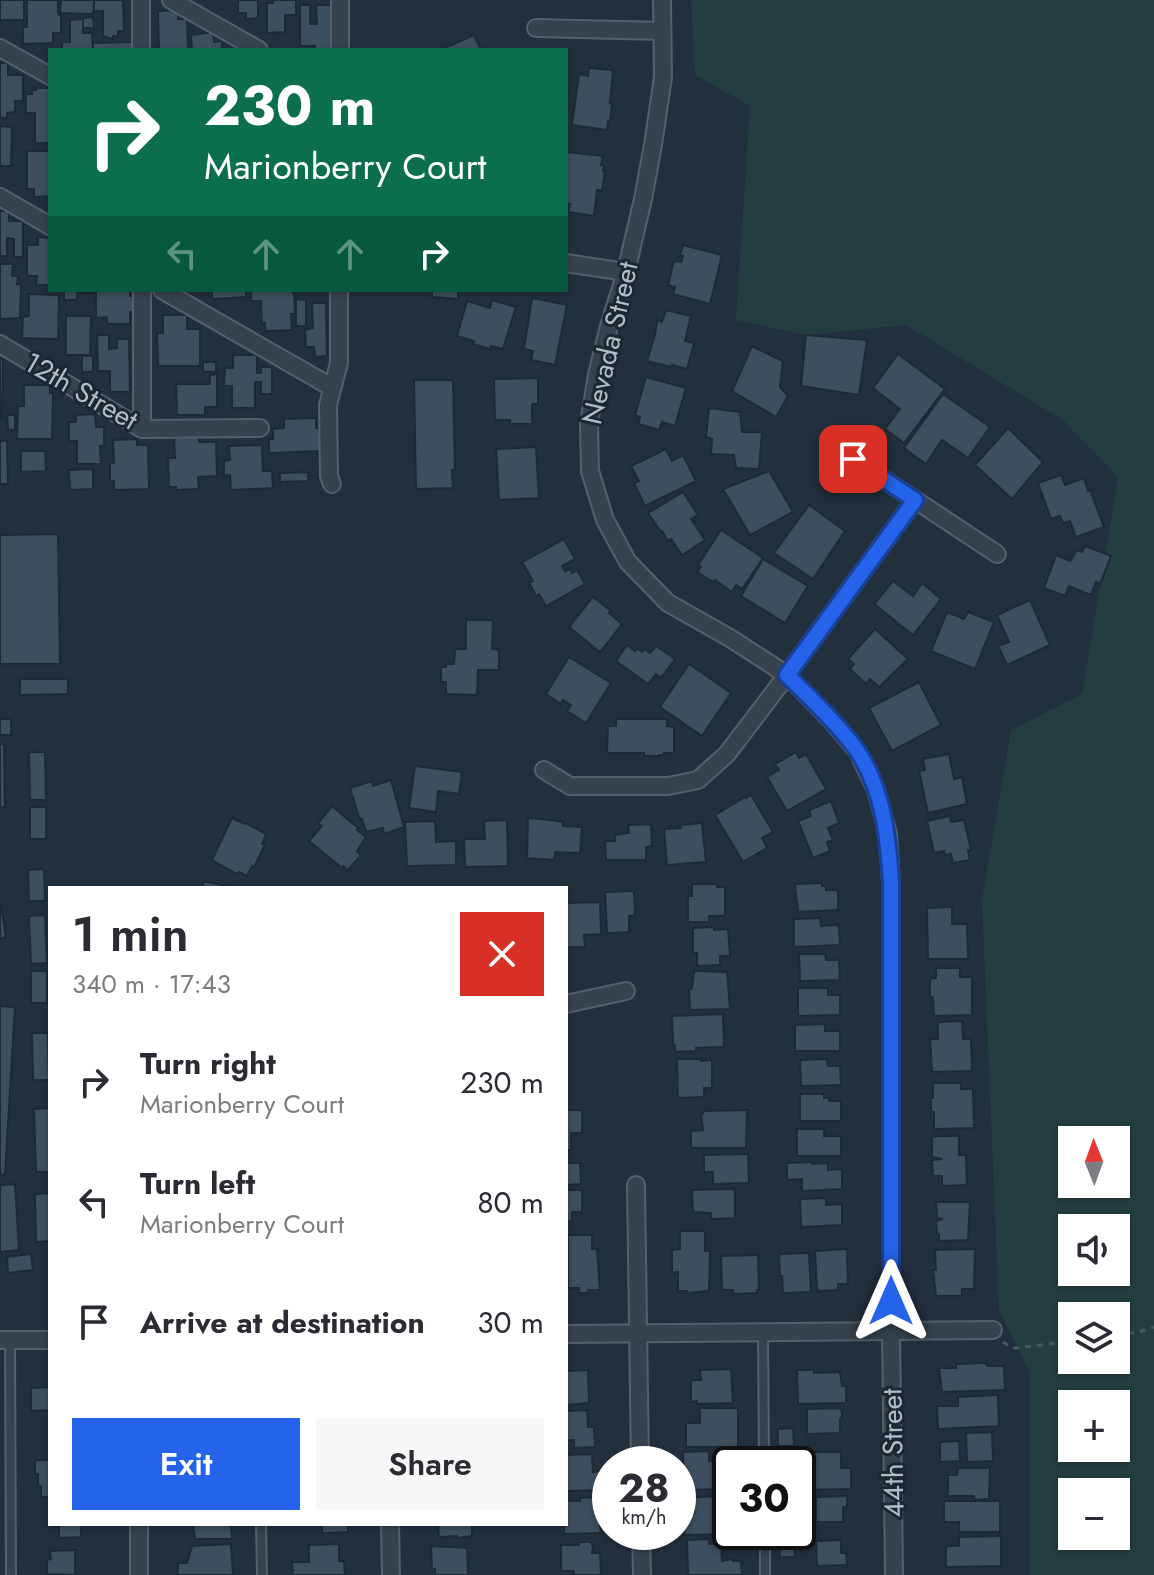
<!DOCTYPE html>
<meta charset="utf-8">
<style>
:root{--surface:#fff;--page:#f7f7f7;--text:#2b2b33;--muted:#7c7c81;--accent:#2563eb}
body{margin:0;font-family:Jost,sans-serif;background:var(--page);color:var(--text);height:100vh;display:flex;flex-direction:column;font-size:30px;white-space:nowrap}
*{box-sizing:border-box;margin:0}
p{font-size:26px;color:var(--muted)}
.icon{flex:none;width:44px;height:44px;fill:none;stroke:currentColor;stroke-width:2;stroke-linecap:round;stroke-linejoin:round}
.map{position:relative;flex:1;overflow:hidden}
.details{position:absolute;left:48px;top:886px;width:520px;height:640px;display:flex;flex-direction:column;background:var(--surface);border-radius:0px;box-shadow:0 2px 6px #0004}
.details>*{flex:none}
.guide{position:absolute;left:48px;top:48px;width:520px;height:244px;border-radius:0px;box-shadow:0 2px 6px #0004;background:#0b6e4f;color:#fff;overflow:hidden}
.needle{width:52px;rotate:359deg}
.buttons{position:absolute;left:1058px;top:1126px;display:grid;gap:16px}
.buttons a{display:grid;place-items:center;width:72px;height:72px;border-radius:0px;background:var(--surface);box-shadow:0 2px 6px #0004;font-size:40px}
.speed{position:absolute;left:592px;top:1446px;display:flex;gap:16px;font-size:40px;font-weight:700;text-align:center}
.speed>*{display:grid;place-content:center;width:104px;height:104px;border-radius:50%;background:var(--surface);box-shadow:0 2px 6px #0004;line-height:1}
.speed small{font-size:20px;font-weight:400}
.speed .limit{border:4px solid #111;border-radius:12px;background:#fff;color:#111}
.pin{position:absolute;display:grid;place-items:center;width:68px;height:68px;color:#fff;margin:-34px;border-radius:16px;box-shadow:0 4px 12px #0006}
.me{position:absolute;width:88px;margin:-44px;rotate:0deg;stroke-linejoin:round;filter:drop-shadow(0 0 6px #0008)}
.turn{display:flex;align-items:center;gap:28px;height:168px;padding:0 24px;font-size:36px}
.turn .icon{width:104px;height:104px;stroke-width:2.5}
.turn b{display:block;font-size:56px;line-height:68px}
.lanes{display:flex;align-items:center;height:76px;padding:0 24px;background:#0003;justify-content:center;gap:40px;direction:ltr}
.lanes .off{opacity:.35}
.round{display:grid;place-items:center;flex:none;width:84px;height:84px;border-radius:0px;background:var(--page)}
.summary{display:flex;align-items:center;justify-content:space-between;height:136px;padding:0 24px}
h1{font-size:48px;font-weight:600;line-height:60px}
.primary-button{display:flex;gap:16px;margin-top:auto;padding:16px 24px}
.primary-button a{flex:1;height:92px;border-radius:0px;background:var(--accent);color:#fff;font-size:32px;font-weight:600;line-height:92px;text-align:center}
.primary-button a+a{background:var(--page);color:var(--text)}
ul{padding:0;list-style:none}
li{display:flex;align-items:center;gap:24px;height:120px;padding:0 24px}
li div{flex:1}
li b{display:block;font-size:30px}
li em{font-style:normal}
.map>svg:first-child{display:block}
.green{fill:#243e3f;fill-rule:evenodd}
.building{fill:#3d4f5e;stroke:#1d2935;stroke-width:2}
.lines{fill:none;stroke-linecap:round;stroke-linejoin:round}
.lane-casing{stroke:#54606c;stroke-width:12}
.street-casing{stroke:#54606c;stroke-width:20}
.path{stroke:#425b5c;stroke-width:3;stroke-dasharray:6 6;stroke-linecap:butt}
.lane{stroke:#36424e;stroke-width:8}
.street{stroke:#36424e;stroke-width:16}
.route-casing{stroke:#184099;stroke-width:20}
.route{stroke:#2563eb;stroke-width:14}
.labels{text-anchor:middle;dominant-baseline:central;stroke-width:6;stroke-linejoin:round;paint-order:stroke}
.street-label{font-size:28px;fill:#b2bdca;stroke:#1b2733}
</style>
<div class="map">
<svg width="1154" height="1575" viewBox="0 0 1154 1575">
<rect width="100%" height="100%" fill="#22303e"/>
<path class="green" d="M691,0H1154V1575H1030V1373L999,1310L982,900L1011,730L1082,694L1118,477L1063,420L906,325L806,335L736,320L750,106L695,75ZM1072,1140H1116V1184H1072ZM1072,1228H1116V1272H1072ZM1072,1316H1116V1360H1072ZM1072,1404H1116V1448H1072ZM1072,1492H1116V1536H1072Z"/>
<g class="building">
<rect x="0" y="0" width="24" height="20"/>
<path d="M27,0H58V13L61,17V33H53V43L23,44V27H27Z"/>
<path d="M61,0H94L93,14L60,13Z"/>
<path d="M94,0H123L124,31H118V36H113V39L103,36V11H94Z"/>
<path d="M238,0H258V18L246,19V13H238Z"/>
<path d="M273,0H296V15H285V32L267,33V3H273Z"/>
<path d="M300,5H310V24H317L316,5H335V50H315V46H300Z"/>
<path d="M178,10V19H187L188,50H159L158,11Z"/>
<path d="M93,17L94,28H83V18Z"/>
<path d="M83,19V33H92L93,50H62V42H70V20Z"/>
<path d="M213,32L214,42L222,41V50H192L191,35Z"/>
<path d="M474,35L481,50H440Z"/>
<path d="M132,42V50H93V43Z"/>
<path d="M0,63H8V75H23V101H15V112L7,113V118H0Z"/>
<path d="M589,68L613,70L610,103L612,104L610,121H608L607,130L572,125L579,74L588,76Z"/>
<path d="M36,88H49V143H35V113H26V94H32V90H36Z"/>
<path d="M0,126L12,127L11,166H0Z"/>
<path d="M27,151H50L49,196L34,197V189H27Z"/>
<path d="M567,152L603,156L601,165L604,166L603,171H605L602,191L597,190L594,216L568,212L570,204L566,203Z"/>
<path d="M0,211H9V221H23V257H14V239L7,238V256H0Z"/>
<path d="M38,237L50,238V285H36L37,276H27V245H38Z"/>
<path d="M683,245L722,255L710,304L673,294L675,287L668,285L674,261L681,262L683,256L680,255Z"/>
<path d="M0,264H13L12,276H18L17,284L21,285L20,318L0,319Z"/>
<path d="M64,290H94V293H77V300H64Z"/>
<path d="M96,290H130V296H135V312H130V324H107V317L96,318Z"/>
<path d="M204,290H246V297L215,299L212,298V291Z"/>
<path d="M251,290H292L293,293H294L295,314H291L292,330L265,331V323H262L261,301H251Z"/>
<path d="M432,290H458V299L432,297Z"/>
<path d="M29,294L59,295L58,339L22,338L23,317L29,316Z"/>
<path d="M532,298L567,305L555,365L531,360L533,351L524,349Z"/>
<path d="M296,299L306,300V326H296Z"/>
<path d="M492,300L516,307L503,349L491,346L490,349L473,344L474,341L457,336L467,301L490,308Z"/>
<path d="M312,303H326L327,356L315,357L314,347H306L305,330L313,328Z"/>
<path d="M666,310L691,316L685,341L694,343L687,369L672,365L671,367L647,361L655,335L657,320L662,322Z"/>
<path d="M163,315H187V329H200V366H158L157,333H163Z"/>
<path d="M66,316H91L90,355H66Z"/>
<path d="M97,335H109V349L117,348V339H129L130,392H110V371H98Z"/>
<path d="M806,335L867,340L859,395L801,386Z"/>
<path d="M752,346L783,361L780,387L788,396L776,417L732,391Z"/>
<path d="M898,354L945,389L904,443L885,429L900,409L873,388Z"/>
<path d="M233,355H257V373H261V367H272V394H261V382H255V408H232V386H224L225,368H233Z"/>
<rect x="82" y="356" width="11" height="16"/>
<path d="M0,359H3L2,418H0Z"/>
<rect x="203" y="362" width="13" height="10"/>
<path d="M217,374V407H205V415H177L176,384H210V375Z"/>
<path d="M646,377L686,388L675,426L662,422L659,430L638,424L640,417L635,415Z"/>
<path d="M538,378V404H532V424H510V420H495L494,379Z"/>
<path d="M414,380H453L455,470H452L453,488L416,489Z"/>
<path d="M24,385H50V393H53L52,439H17L18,406H24Z"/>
<path d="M943,394L990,427L968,458L942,440L926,464L904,448Z"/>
<path d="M709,408L740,412L742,432H762L759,469L736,468L734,455L711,454L712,439L706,437Z"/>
<path d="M95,414L96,427H104V446H100L101,464H77V441H69V422H76V415Z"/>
<path d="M7,415H15V430H8Z"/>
<path d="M316,418V428H321L322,451L269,453V439H273V429L284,428V419Z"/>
<path d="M1008,428L1043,462L1012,499L975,465Z"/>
<path d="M199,437V442H216L217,476L198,477L199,489L176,490V487H169L168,458H175L174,438Z"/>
<path d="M137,439V445H148L149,489L114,490V481H110V463H114L113,440Z"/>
<path d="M0,441H7L8,484H0Z"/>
<path d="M262,445L263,471H272L273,488L231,490L230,475L224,476V461L230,460L229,446Z"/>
<path d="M536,447L539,498L499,500L496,449Z"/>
<path d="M666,449L672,461L683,455L696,481L645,506L634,483L639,481L631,466Z"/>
<path d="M21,451H45L46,471L21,472Z"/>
<path d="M93,469V489L70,490L69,470Z"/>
<path d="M769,471L793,512L750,535L723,489Z"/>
<path d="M308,472V481L280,482V473Z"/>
<path d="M1061,475L1065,485L1084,478L1088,491L1090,490L1104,527L1076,537L1070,521L1063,523L1060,516L1051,519L1038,483Z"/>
<path d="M683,492L698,515L691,519L705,540L682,555L671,539L668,541L662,531L661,532L648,513Z"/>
<path d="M809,505L845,531L813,579L774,553Z"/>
<path d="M721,530L763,558L742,589L736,585L732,592L715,580L713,582L697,572L701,567L698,565Z"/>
<path d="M58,534L60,664H0V535Z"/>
<path d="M564,539L575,559L562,566L565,571L570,569L572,573L577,570L585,584L546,606L539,594L536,596L529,583L533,581L522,562Z"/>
<path d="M1085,546L1111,556L1100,584L1096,582L1091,595L1069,586L1065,596L1044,588L1056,555L1070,561L1077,550L1082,552Z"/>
<path d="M763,559L808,586L785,623L741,596Z"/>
<path d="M893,581L913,596L922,583L941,599L913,635L874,604Z"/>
<path d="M593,597L611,611L609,613L622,624L600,652L569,627Z"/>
<path d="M1030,600L1050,645L1007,665L998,646L1009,642L997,615Z"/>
<path d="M947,612L964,619L968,612L994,622L975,669L931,651Z"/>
<path d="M466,620H493L492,649L499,650V670H478L477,695L446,694V682H441V667H446V664H454L455,649H466Z"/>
<path d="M875,629L908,659L879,687L870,679L866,684L850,669L854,664L848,659Z"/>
<path d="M627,645L635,651L637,648L642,652L645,649L650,653L656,646L675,659L661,678L656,674L648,684L616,661Z"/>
<path d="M569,657L611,683L586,723L567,711L571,705L563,700L561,704L546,694Z"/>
<path d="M689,664L731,693L702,736L660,707Z"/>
<path d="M20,679H68V694L20,695Z"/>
<path d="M919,682L941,725L892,751L869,708Z"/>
<rect x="0" y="719" width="11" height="16"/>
<path d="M616,719H667V726L674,727V753H664V755H659V756H644V753H607L608,726H616Z"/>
<path d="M0,744H4L5,807H0Z"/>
<path d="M29,752H45L46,800H30Z"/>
<path d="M796,752L799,758L806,754L826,789L787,811L767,777L779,770L775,764Z"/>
<path d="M949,754L954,779L962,777L967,804L928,813L919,771L925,770L923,759Z"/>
<path d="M415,766L462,772L459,794L438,791L436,812L409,808Z"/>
<path d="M391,780L404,827L384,834L383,828L366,832L362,819L360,820L350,788L372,781L373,786Z"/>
<path d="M751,795L773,832L762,838L767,848L743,862L715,815L745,797L746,798Z"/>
<path d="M831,801L839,823L828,828L833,840L827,842L830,851L813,858L798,821L811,816L809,810Z"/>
<path d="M332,806L358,828L357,830L366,837L357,851L361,855L348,870L343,866L342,868L309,841L322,826L318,823Z"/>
<rect x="30" y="807" width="16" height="32"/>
<path d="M950,816L951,822L964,820L971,850H968L970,860L953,863L951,854L945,855L944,851L934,853L927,821Z"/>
<path d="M232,818L245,824L246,823L266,834L262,844L265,845L254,867L252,866L247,876L239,872L237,874L212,860Z"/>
<path d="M528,818L550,820L563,822V826L582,827L580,853L555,852L554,860L527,858Z"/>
<path d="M507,820L508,866L465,867L464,839H485L484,821Z"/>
<path d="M435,821L436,842L456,841V865L407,866L405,822Z"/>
<path d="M702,823L706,862L667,865L664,829L681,828L680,825Z"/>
<path d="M651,824L652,846L646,847V860H606L605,841H615V835L629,833L628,825Z"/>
<path d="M44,869L45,901H29L28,870Z"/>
<path d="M204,881L234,888H202Z"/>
<path d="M822,883V886H826V890H838V910L798,912L795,884Z"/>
<path d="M692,884H717V887H725V916H709V922H688V896H692Z"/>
<path d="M634,891L635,915L629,916V932L607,933L605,892Z"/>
<path d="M0,900L6,937L0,939Z"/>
<path d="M600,902L601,934L584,935L585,947H566V903Z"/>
<path d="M952,907V924H967L968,959H928L927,908Z"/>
<path d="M45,915L47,963L31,964L29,916Z"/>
<path d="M820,918L821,926L839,925L840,945L794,947V919Z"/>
<path d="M714,927V930L728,929L730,956H720V965L697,966V953H693V928Z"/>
<path d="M799,954H825L826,960H839L840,980L800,981Z"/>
<path d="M936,968H960V977H972V1015L934,1016L933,997H930V979L936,978Z"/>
<rect x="31" y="971" width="16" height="32"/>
<path d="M694,971L727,972L730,1009L690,1010L689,989H692Z"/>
<path d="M798,988H828V995H840V1015L798,1016Z"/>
<path d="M0,1006L15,1007L5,1175L0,1174Z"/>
<path d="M723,1014L724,1047L696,1048V1051L675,1052V1045H673L672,1016Z"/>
<path d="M962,1021L963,1039H971L972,1071L932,1072L930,1039H938V1022Z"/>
<path d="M825,1024V1031H840V1051H795V1025Z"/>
<path d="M32,1033H48L49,1080H33Z"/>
<path d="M677,1059H701V1061L712,1060V1088H704V1097L678,1098Z"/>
<path d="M827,1059L828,1066H840L841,1085L801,1086L800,1060Z"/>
<path d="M933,1083H961V1089H973L974,1128L934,1129V1112H931V1098H933Z"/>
<path d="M800,1094H824V1098H829V1101H841V1121H800Z"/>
<path d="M50,1108V1172H36L34,1109Z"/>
<path d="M566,1110H582V1133H571V1150H566Z"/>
<path d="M747,1110L746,1148H691V1131L703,1130L701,1114H703V1111Z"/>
<path d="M797,1129H824V1136H841V1156H797Z"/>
<path d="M939,1136H959V1155H966L967,1185L942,1186V1176H933L932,1160L942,1159L932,1157V1137Z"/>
<path d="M748,1154L749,1183L713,1184V1172H704V1155Z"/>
<path d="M812,1162V1164L828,1163V1170L842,1169V1189L802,1191V1179L787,1180V1163Z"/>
<path d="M566,1163H580L581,1184L566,1185Z"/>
<path d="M15,1184L19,1250L0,1252V1185Z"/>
<path d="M735,1189V1218L711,1219V1213L693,1212L692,1190Z"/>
<path d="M566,1190H582V1212H572V1221H566Z"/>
<path d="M50,1193V1241L36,1242L35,1194Z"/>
<path d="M826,1198V1205L842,1204V1225L801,1227L800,1199Z"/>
<path d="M936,1202H970L968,1240L939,1241V1234H937L936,1221L943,1219L937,1218Z"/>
<path d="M680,1231H705V1251H710L709,1291L687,1293V1291H678V1272L672,1273V1250L680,1249Z"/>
<path d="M568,1235H592V1249H597L600,1290H588L589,1293H579V1288H568Z"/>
<path d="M847,1249L848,1284H838V1290L817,1291L815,1251Z"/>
<path d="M975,1249L974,1289H962V1296H936L933,1270H936L935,1250Z"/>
<path d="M809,1253L811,1292L783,1293L782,1276H780L779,1254Z"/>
<path d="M31,1254L33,1270L8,1273L7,1257Z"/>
<path d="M758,1255L759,1290H757V1293L733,1294V1290H722L721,1256Z"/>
<path d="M986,1363L987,1366H1004L1005,1390L942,1392L939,1368H956V1364Z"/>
<path d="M731,1369L733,1403L697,1404V1401L691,1402V1380H701L700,1370Z"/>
<path d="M588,1370L589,1403L566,1405V1371Z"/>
<path d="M797,1370H814V1373L840,1372L842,1386H846V1403L798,1404Z"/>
<path d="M49,1382L50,1410L31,1411V1388L49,1387Z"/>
<path d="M998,1395L999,1426L938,1429L937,1406H958V1397Z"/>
<path d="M700,1408H738V1447H686V1423H700Z"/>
<path d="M839,1408L842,1411V1417L840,1419V1433L807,1434V1409Z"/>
<path d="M587,1410L588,1427H594L595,1447L574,1448V1440H566V1411Z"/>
<path d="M793,1428L794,1446H778V1429Z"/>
<path d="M992,1432L993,1461L967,1462L966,1433Z"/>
<path d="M959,1441L960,1461L940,1462V1442Z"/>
<path d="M709,1451V1461L722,1460L723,1489L692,1490L691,1479H684L683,1452Z"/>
<path d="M810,1452H841V1468H851V1489L800,1490V1469L811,1468Z"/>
<path d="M592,1454L593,1472L599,1471L600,1490L566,1491V1455Z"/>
<path d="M35,1460H50V1497H41V1486H38V1474H35Z"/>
<path d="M958,1468H990L989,1499L975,1500L974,1496H948V1475H957Z"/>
<path d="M730,1496V1532H735V1534L684,1535V1514H694V1497Z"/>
<path d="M847,1496V1507H843V1522H816V1497Z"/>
<path d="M600,1497V1518H599L601,1533L564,1534V1525H550L566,1524V1501H580V1498Z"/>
<path d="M944,1501H1000V1532H959V1522H944Z"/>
<path d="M55,1524H81V1537L59,1538V1527H55Z"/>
<path d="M176,1524H231L232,1539H195L193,1525L176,1526Z"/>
<path d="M306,1524H348V1532L322,1533V1525Z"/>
<path d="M438,1524H472V1536L457,1538V1536L439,1537Z"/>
<path d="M1001,1536V1566L946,1567V1546H959V1537Z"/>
<path d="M709,1539V1544L721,1543L722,1561L733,1559V1561H741L742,1575H688L687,1540Z"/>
<path d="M794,1539L795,1557H780L779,1540Z"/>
<path d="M841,1540V1553H846L847,1565L817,1566L816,1541Z"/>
<path d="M579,1542H591L593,1546L592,1553H600L601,1575H574V1571H561V1545H579Z"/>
<path d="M231,1544L233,1575H178V1563H187L192,1546Z"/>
<path d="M339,1544V1561H344L345,1575H293L292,1562H309V1545Z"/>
<path d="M431,1546L467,1548L468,1575H435V1569H432Z"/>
<path d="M75,1550V1575L47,1574V1560L51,1559L50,1551Z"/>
</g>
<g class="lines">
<defs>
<g id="lane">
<path d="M763,1333L764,1464"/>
<path d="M10,1340L11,1575"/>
<path d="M261,1524L262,1575"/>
<path d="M765,1532V1575"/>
</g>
<g id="street">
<path d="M141,0V50"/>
<path d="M171,0L259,50"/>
<path d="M662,0L663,77L653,145L643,199L626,272L609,326L597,375L589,424L590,471L605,520L628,562L668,603L730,638L787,675L831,720L858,752L876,790L888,834L891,882V1331L894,1575"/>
<path d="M536,28L662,31"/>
<path d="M0,48L50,76"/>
<path d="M340,50V0"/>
<path d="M0,197L50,226"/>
<path d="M566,263L626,272"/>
<path d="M142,290V429"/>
<path d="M162,290L326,384H333"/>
<path d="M0,344L142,429L260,428"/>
<path d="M832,445L997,554"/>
<path d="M332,484L329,476L328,405L339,363V290"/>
<path d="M544,770L570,786H668L698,780L727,754L787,675L915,500"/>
<path d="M566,1004L626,991"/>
<path d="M636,1185L640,1464"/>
<path d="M566,1334L993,1330"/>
<path d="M0,1340H50"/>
<path d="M139,1524V1575"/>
<path d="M390,1524L391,1575"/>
<path d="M641,1532L642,1575"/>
</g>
</defs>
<use href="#lane" class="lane-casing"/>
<use href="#street" class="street-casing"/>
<g class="path">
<path d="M1116,1335L1139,1332L1154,1327"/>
<path d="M1003,1342L1012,1348H1018L1072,1341"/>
</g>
<use href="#lane" class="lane"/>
<use href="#street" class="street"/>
</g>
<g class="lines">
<defs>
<path id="route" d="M853,459L915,500L787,675C811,699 836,722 856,749C883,788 888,836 891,882V1301"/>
</defs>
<use href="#route" class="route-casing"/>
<use href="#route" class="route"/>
</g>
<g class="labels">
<g class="street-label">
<text transform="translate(610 343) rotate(-77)">Nevada Street</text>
<text transform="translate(81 391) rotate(30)">12th Street</text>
<text transform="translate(893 1453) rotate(-91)">44th Street</text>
</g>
</g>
</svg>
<div class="buttons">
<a><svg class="needle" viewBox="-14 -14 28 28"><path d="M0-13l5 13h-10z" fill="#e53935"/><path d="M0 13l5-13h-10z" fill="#7c7c81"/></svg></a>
<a><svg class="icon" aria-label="sound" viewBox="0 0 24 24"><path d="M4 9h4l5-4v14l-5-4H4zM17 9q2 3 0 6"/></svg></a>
<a><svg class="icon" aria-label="layers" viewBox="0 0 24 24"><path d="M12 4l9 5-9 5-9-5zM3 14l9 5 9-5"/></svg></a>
<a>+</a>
<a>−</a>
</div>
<div class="speed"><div>28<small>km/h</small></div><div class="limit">30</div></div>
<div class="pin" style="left:853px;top:459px;background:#d93025"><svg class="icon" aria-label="arrive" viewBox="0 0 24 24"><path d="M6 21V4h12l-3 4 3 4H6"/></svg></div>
<svg class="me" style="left:891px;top:1301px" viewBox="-20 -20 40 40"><path d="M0-17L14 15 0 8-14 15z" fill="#2563eb" stroke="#fff" stroke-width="4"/></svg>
<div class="guide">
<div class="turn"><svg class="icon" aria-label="right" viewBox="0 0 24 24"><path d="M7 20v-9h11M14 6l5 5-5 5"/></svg><div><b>230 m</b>Marionberry Court</div></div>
<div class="lanes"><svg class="icon off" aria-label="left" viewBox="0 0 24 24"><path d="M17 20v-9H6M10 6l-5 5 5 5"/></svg><svg class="icon off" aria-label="ahead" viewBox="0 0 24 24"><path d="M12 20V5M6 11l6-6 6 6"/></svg><svg class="icon off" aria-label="ahead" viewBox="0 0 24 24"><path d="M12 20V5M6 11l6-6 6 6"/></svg><svg class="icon" aria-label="right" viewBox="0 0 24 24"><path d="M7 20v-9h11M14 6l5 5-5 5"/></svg></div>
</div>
<section class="details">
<div class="summary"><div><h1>1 min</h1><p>340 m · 17:43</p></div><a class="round" style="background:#d93025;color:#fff"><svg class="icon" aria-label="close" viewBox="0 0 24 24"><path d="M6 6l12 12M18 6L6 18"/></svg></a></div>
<ul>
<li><svg class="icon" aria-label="right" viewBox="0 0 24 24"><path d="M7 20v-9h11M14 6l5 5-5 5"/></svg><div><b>Turn right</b><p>Marionberry Court</p></div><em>230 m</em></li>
<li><svg class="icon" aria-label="left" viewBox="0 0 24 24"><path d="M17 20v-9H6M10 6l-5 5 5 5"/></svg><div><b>Turn left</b><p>Marionberry Court</p></div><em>80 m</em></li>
<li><svg class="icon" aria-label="arrive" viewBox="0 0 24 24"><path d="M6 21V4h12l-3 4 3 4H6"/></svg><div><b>Arrive at destination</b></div><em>30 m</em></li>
</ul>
<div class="primary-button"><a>Exit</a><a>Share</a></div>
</section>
</div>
